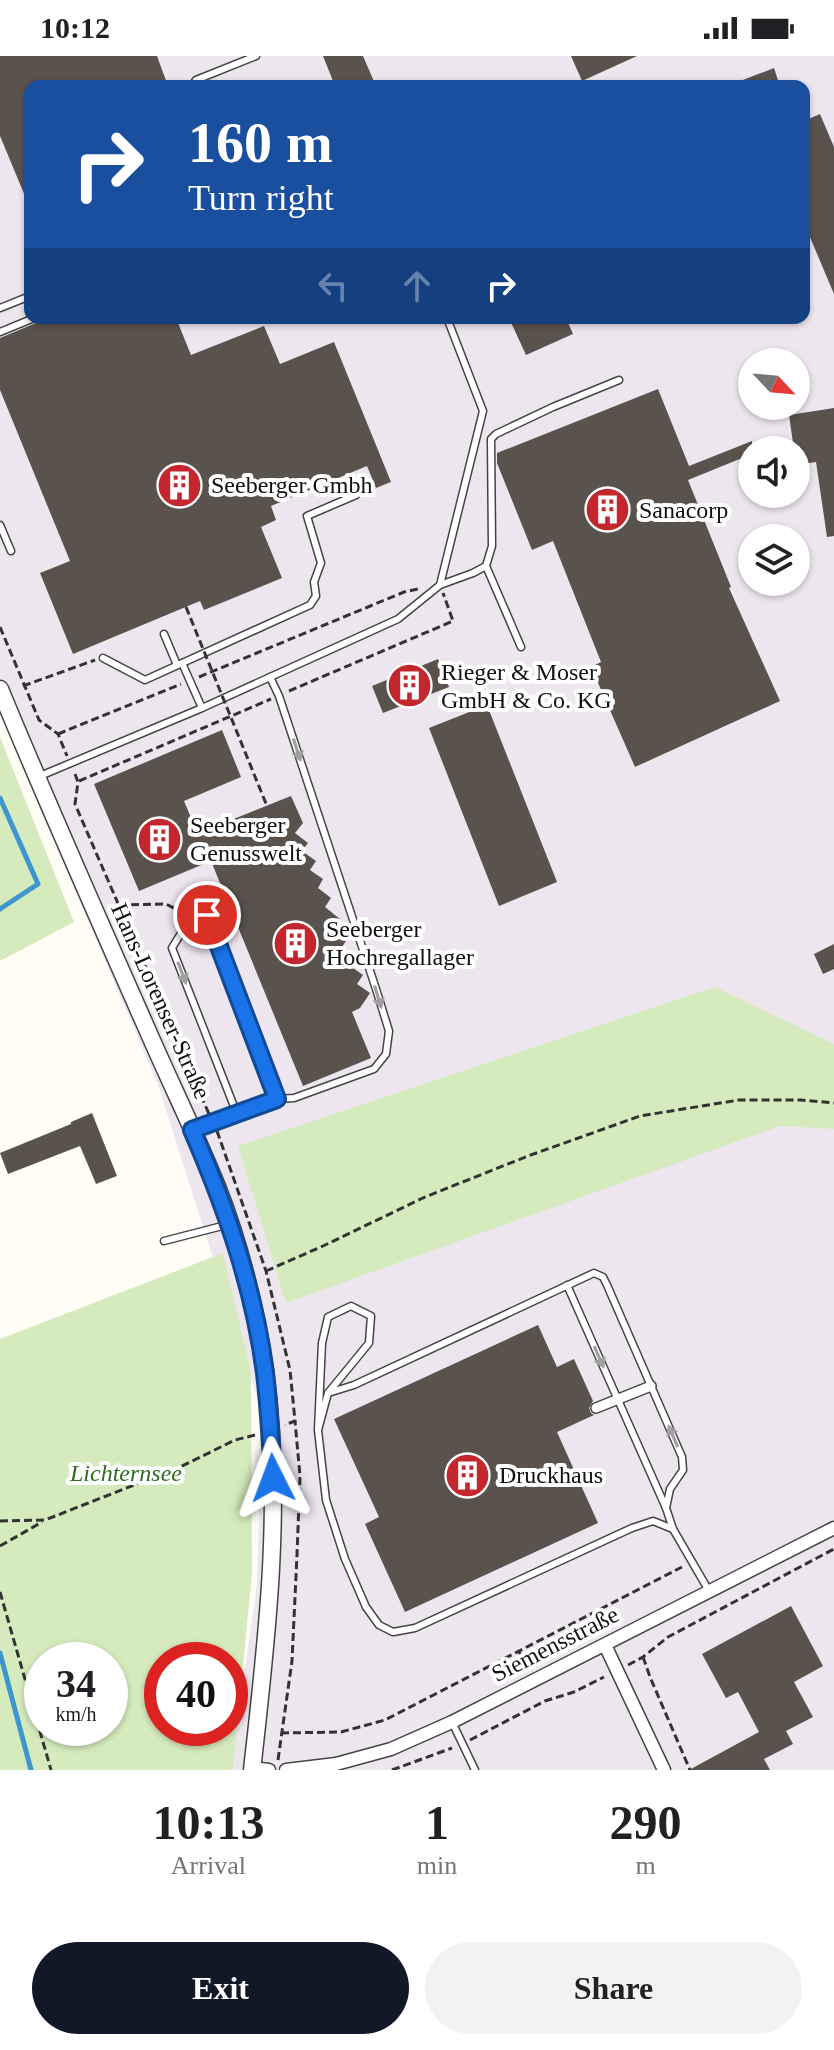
<!DOCTYPE html>
<meta charset="utf-8">
<style>
:root{--surface:#fff;--page:#f2f2f2;--text:#202124;--muted:#757577;--accent:#111827}
body{margin:0;font-family:"Times New Roman",serif;background:var(--page);color:var(--text);height:100vh;display:flex;flex-direction:column;font-size:30px;white-space:nowrap}
*{box-sizing:border-box;margin:0}
p{font-size:26px;color:var(--muted)}
.icon{flex:none;width:44px;height:44px;fill:none;stroke:currentColor;stroke-width:2;stroke-linecap:round;stroke-linejoin:round}
.map{position:relative;height:1714px;overflow:hidden}
.side{display:flex;flex-direction:column;background:var(--surface);flex:1}
.side>*{flex:none}
.hud{position:absolute;left:24px;top:24px;width:786px;height:244px;border-radius:16px;box-shadow:0 2px 6px #0004;background:#1a4fa0;color:#fff;overflow:hidden}
.needle{width:52px;rotate:116deg}
.tools{position:absolute;left:738px;top:292px;display:grid;gap:16px}
.tools a{display:grid;place-items:center;width:72px;height:72px;border-radius:50%;background:var(--surface);box-shadow:0 2px 6px #0004;font-size:40px}
.speed{position:absolute;left:24px;top:1586px;display:flex;gap:16px;font-size:40px;font-weight:700;text-align:center}
.speed>*{display:grid;place-content:center;width:104px;height:104px;border-radius:50%;background:var(--surface);box-shadow:0 2px 6px #0004;line-height:1}
.speed small{font-size:20px;font-weight:400}
.speed .limit{border:12px solid #d22;background:#fff;color:#111}
.pin{position:absolute;display:grid;place-items:center;width:68px;height:68px;color:#fff;margin:-34px;border:4px solid #fff;border-radius:50%;box-shadow:0 2px 8px #0007}
.me{position:absolute;width:88px;margin:-44px;rotate:357deg;stroke-linejoin:round;filter:drop-shadow(0 0 6px #0008)}
.turn{display:flex;align-items:center;gap:28px;height:168px;padding:0 32px;font-size:36px}
.turn .icon{width:104px;height:104px;stroke-width:2.5}
.turn b{display:block;font-size:56px;line-height:68px}
.lanes{display:flex;align-items:center;height:76px;padding:0 32px;background:#0003;justify-content:center;gap:40px;direction:ltr}
.lanes .off{opacity:.35}
.eta{display:flex;justify-content:space-evenly;align-items:center;height:136px;text-align:center}
.eta b{font-size:48px;font-weight:700;line-height:56px}
.cta{display:flex;gap:16px;margin-top:auto;padding:16px 32px}
.cta a{flex:1;height:92px;border-radius:48px;background:var(--accent);color:#fff;font-size:32px;font-weight:700;line-height:92px;text-align:center}
.cta a+a{background:var(--page);color:var(--text)}
.status{display:flex;justify-content:space-between;align-items:center;height:56px;padding:0 40px;background:var(--surface);direction:ltr}
.status svg{height:22px;fill:currentColor}
.map>svg:first-child{display:block}
.industrial{fill:#eee6ef;fill-rule:evenodd}
.green{fill:#d5ebbd;fill-rule:evenodd}
.lines{fill:none;stroke-linecap:round;stroke-linejoin:round}
.stream{stroke:#3f96cf;stroke-width:5}
.building{fill:#5a524d}
.service-casing{stroke:#444;stroke-width:9}
.pedestrian-casing{stroke:#444;stroke-width:12}
.minor-casing{stroke:#444;stroke-width:15}
.tertiary-casing{stroke:#444;stroke-width:19}
.path{stroke:#333;stroke-width:3;stroke-dasharray:8 4;stroke-linecap:butt}
.service{stroke:#fff;stroke-width:6}
.pedestrian{stroke:#fff;stroke-width:9}
.minor{stroke:#fff;stroke-width:12}
.tertiary{stroke:#fff;stroke-width:16}
.path-bridge{stroke:#333;stroke-width:3;stroke-dasharray:8 4;stroke-linecap:butt}
.oneway{fill:#a0a0a0}
.route-casing{stroke:#114b97;stroke-width:20}
.route{stroke:#1a73e8;stroke-width:14}
.labels{text-anchor:middle;dominant-baseline:central;stroke-width:8;stroke-linejoin:round;paint-order:stroke}
.poi-label{font-size:24px;fill:#111;stroke:#fff;text-anchor:start}
.street-label{font-size:24px;fill:#111;stroke:#fff}
.park-label{font-size:24px;font-style:italic;fill:#2f6b1f;stroke:#fff}
</style>
<div class="status"><b>10:12</b><svg viewBox="0 0 49 12"><path d="M0 12V9h3v3zM5 12V6h3v6zM10 12V3h3v9zM15 12V0h3v12zM26 1h20v11H26zM47 4h2v5h-2z"/></svg></div>
<div class="map">
<svg width="834" height="1714" viewBox="0 0 834 1714">
<rect width="100%" height="100%" fill="#fffdf5"/>
<path class="industrial" d="M0,0H834V1714H230L257,1528L262,1356L158,1029L0,658ZM30,30H804V262H30ZM752,306H796V350H752ZM752,394H796V438H752ZM752,482H796V526H752Z"/>
<g class="green">
<path d="M0,681L74,866L0,905Z"/>
<path d="M715,931L834,988V1073L780,1070L286,1247L238,1090Z"/>
<path d="M223,1197L251,1317L252,1517L233,1714H0V1283ZM42,1604H110V1672H42ZM162,1604H230V1672H162Z"/>
</g>
<g class="lines">
<g class="stream">
<path d="M0,742L38,828L0,853"/>
<path d="M0,1597L31,1714"/>
</g>
</g>
<g class="building">
<path d="M0,0H157L168,30H30V152L0,80Z"/>
<path d="M323,0H363L376,30H335Z"/>
<path d="M571,0H637L582,25Z"/>
<path d="M774,12L780,30H730V29Z"/>
<path d="M820,58L834,91V238L804,167V65Z"/>
<path d="M48,262H176L191,299L264,270L280,308L334,286L391,426L376,432L367,410L271,450L276,464L261,471L282,522L204,554L200,545L73,598L40,517L70,505L0,334V282Z"/>
<path d="M509,262H566L573,278L526,299Z"/>
<path d="M658,333L689,410L752,385V398L688,424L731,531L729,532L780,645L635,711L591,611L601,606L553,485L532,494L497,407V397Z"/>
<path d="M834,352V480L827,481L816,406L796,409V394H794L789,359Z"/>
<path d="M438,603L449,631L383,657L372,630Z"/>
<path d="M487,649L557,826L499,850L429,672Z"/>
<path d="M222,674L241,721L184,745L197,776L210,770L211,772L291,740L303,767L295,777L308,787L302,795L316,805L310,814L323,823L318,832L331,842L325,851L340,863L334,873L348,882L342,891L355,900L349,909L363,919L357,928L370,937L360,952L352,956L371,1002L303,1030L211,805L139,835L94,728Z"/>
<path d="M834,888V913L823,918L814,898Z"/>
<path d="M92,1057L117,1120L96,1128L80,1090L8,1118L0,1097L71,1068V1066Z"/>
<path d="M538,1269L557,1311L574,1303L593,1345L589,1352L591,1357L594,1359L557,1376L598,1467L405,1556L365,1468L379,1461L334,1363Z"/>
<path d="M791,1550L823,1610L794,1626L813,1661L786,1675L793,1688L764,1703L770,1714H689L759,1676L738,1636L726,1642L702,1598Z"/>
</g>
<g class="lines">
<defs>
<g id="service">
<path d="M192,30L196,24L256,0"/>
<path d="M0,252L30,240"/>
<path d="M0,276L34,262"/>
<path d="M0,469L11,495"/>
<path d="M486,510L521,591"/>
<path d="M440,529L483,355L447,262"/>
<path d="M164,578L177,609"/>
<path d="M103,602L145,624L310,549L316,540L314,526L321,507L307,460L356,439"/>
<path d="M182,607L202,652"/>
<path d="M40,720L202,652L398,563L440,529L473,517L486,510L492,490L491,383L496,378L553,351L619,324"/>
<path d="M237,1058L172,892C183,874 186,866 207,859L277,1043"/>
<path d="M195,1073L277,1043L294,1042L374,1013L386,998L389,975L376,933L279,640L270,621"/>
<path d="M164,1185L230,1168"/>
<path d="M567,1229L666,1452L673,1473"/>
<path d="M328,1337L354,1329L594,1217L603,1221L607,1229L682,1401L683,1414L670,1433L666,1452"/>
<path d="M318,1374L322,1287L328,1261L351,1250L371,1260L369,1287L328,1337L318,1374L326,1444L345,1503L366,1551L379,1569L393,1576L415,1572L632,1472L653,1465L673,1473L709,1535"/>
<path d="M452,1666L475,1714"/>
</g>
<path id="pedestrian" d="M596,1352L651,1330"/>
<g id="minor">
<path d="M605,1589L664,1714"/>
<path d="M252,1712L269,1714"/>
<path d="M286,1714L336,1708L391,1693L452,1666L834,1472"/>
</g>
<path id="tertiary" d="M0,633C47,747 97,860 147,973C170,1026 196,1079 218,1133C240,1189 256,1256 265,1315C283,1446 267,1583 252,1714"/>
</defs>
<use href="#service" class="service-casing"/>
<use href="#pedestrian" class="pedestrian-casing"/>
<use href="#minor" class="minor-casing"/>
<use href="#tertiary" class="tertiary-casing"/>
<g class="path">
<path d="M0,571L39,664L58,678L67,700"/>
<path d="M199,621L404,536L418,533"/>
<path d="M23,630L95,604"/>
<path d="M289,635L453,565L443,537"/>
<path d="M58,678L181,628"/>
<path d="M75,718L78,726L75,748L209,1058"/>
<path d="M79,725L271,643"/>
<path d="M119,849L166,848L187,859"/>
<path d="M217,1075L266,1215L290,1314L295,1365L285,1369"/>
<path d="M266,1215L323,1190L425,1141L528,1100L640,1060L739,1044H801L834,1047"/>
<path d="M0,1465L45,1464L180,1411L235,1384L255,1379"/>
<path d="M0,1490L42,1466"/>
<path d="M0,1536L51,1714"/>
<path d="M519,1596L529,1613"/>
<path d="M643,1601L650,1621L690,1714"/>
<path d="M628,1609L643,1601L668,1581L834,1493"/>
<path d="M281,1677L341,1676L385,1664L682,1511"/>
<path d="M470,1684L545,1645L574,1636L604,1621"/>
<path d="M278,1704L292,1605L297,1499L300,1420L295,1365"/>
<path d="M392,1714L452,1692"/>
</g>
<use href="#service" class="service"/>
<use href="#pedestrian" class="pedestrian"/>
<use href="#minor" class="minor"/>
<use href="#tertiary" class="tertiary"/>
<path class="path-bridge" d="M186,551L267,750"/>
</g>
<defs><path id="oneway-solid" d="M-6-.8H1V-3.2L6.5 0L1 3.2V.8H-6Z" transform="scale(2)"/></defs>
<g class="oneway">
<use href="#oneway-solid" transform="translate(297 694) rotate(72)"/>
<use href="#oneway-solid" transform="translate(182 917) rotate(69)"/>
<use href="#oneway-solid" transform="translate(378 941) rotate(73)"/>
<use href="#oneway-solid" transform="translate(599 1301) rotate(66)"/>
<use href="#oneway-solid" transform="translate(673 1380) rotate(-113)"/>
</g>
<g class="lines">
<defs>
<path id="route" d="M207,859L277,1043L192,1074C226,1152 254,1232 265,1317C269,1351 271,1387 273,1422"/>
</defs>
<use href="#route" class="route-casing"/>
<use href="#route" class="route"/>
</g>
<defs>
<symbol id="building-disc" viewBox="-11 -11 22 22"><circle r="9.5" fill="#c4262e" stroke="#fff"/><path d="M-4-6H4V6H1V3H-1V6H-4ZM-2.5-4.3h1.7v1.8h-1.7ZM.8-4.3h1.7v1.8H.8ZM-2.5-1h1.7V.8h-1.7ZM.8-1h1.7V.8H.8Z" fill="#fff"/></symbol>
</defs>
<g fill-rule="evenodd">
<use href="#building-disc" x="154" y="404" width="51" height="51"/>
<use href="#building-disc" x="582" y="428" width="51" height="51"/>
<use href="#building-disc" x="384" y="604" width="51" height="51"/>
<use href="#building-disc" x="134" y="758" width="51" height="51"/>
<use href="#building-disc" x="270" y="862" width="51" height="51"/>
<use href="#building-disc" x="442" y="1394" width="51" height="51"/>
</g>
<g class="labels">
<g class="poi-label">
<text x="211" y="429">Seeberger Gmbh</text>
<text x="639" y="454">Sanacorp</text>
<text x="441" y="616">Rieger &amp; Moser<tspan x="441" dy="28">GmbH &amp; Co. KG</tspan></text>
<text x="190" y="769">Seeberger<tspan x="190" dy="28">Genusswelt</tspan></text>
<text x="326" y="873">Seeberger<tspan x="326" dy="28">Hochregallager</tspan></text>
<text x="499" y="1419">Druckhaus</text>
</g>
<g class="street-label">
<text transform="translate(161 945) rotate(66)">Hans-Lorenser-Straße</text>
<text transform="translate(555 1588) rotate(-27)">Siemensstraße</text>
</g>
<g class="park-label">
<text x="126" y="1417">Lichternsee</text>
</g>
</g>
</svg>
<div class="tools">
<a><svg class="needle" viewBox="-14 -14 28 28"><path d="M0-13l5 13h-10z" fill="#e53935"/><path d="M0 13l5-13h-10z" fill="#757577"/></svg></a>
<a><svg class="icon" aria-label="sound" viewBox="0 0 24 24"><path d="M4 9h4l5-4v14l-5-4H4zM17 9q2 3 0 6"/></svg></a>
<a><svg class="icon" aria-label="layers" viewBox="0 0 24 24"><path d="M12 4l9 5-9 5-9-5zM3 14l9 5 9-5"/></svg></a>
</div>
<div class="speed"><div>34<small>km/h</small></div><div class="limit">40</div></div>
<div class="pin" style="left:207px;top:859px;background:#d93025"><svg class="icon" aria-label="arrive" viewBox="0 0 24 24"><path d="M6 21V4h12l-3 4 3 4H6"/></svg></div>
<svg class="me" style="left:273px;top:1422px" viewBox="-20 -20 40 40"><path d="M0-17L14 15 0 8-14 15z" fill="#1a73e8" stroke="#fff" stroke-width="4"/></svg>
<div class="hud">
<div class="turn"><svg class="icon" aria-label="right" viewBox="0 0 24 24"><path d="M7 20v-9h11M14 6l5 5-5 5"/></svg><div><b>160 m</b>Turn right</div></div>
<div class="lanes"><svg class="icon off" aria-label="left" viewBox="0 0 24 24"><path d="M17 20v-9H6M10 6l-5 5 5 5"/></svg><svg class="icon off" aria-label="ahead" viewBox="0 0 24 24"><path d="M12 20V5M6 11l6-6 6 6"/></svg><svg class="icon" aria-label="right" viewBox="0 0 24 24"><path d="M7 20v-9h11M14 6l5 5-5 5"/></svg></div>
</div>
</div>
<section class="side">
<div class="eta">
<div><b>10:13</b><p>Arrival</p></div>
<div><b>1</b><p>min</p></div>
<div><b>290</b><p>m</p></div>
</div>
<div class="cta"><a>Exit</a><a>Share</a></div>
</section>
